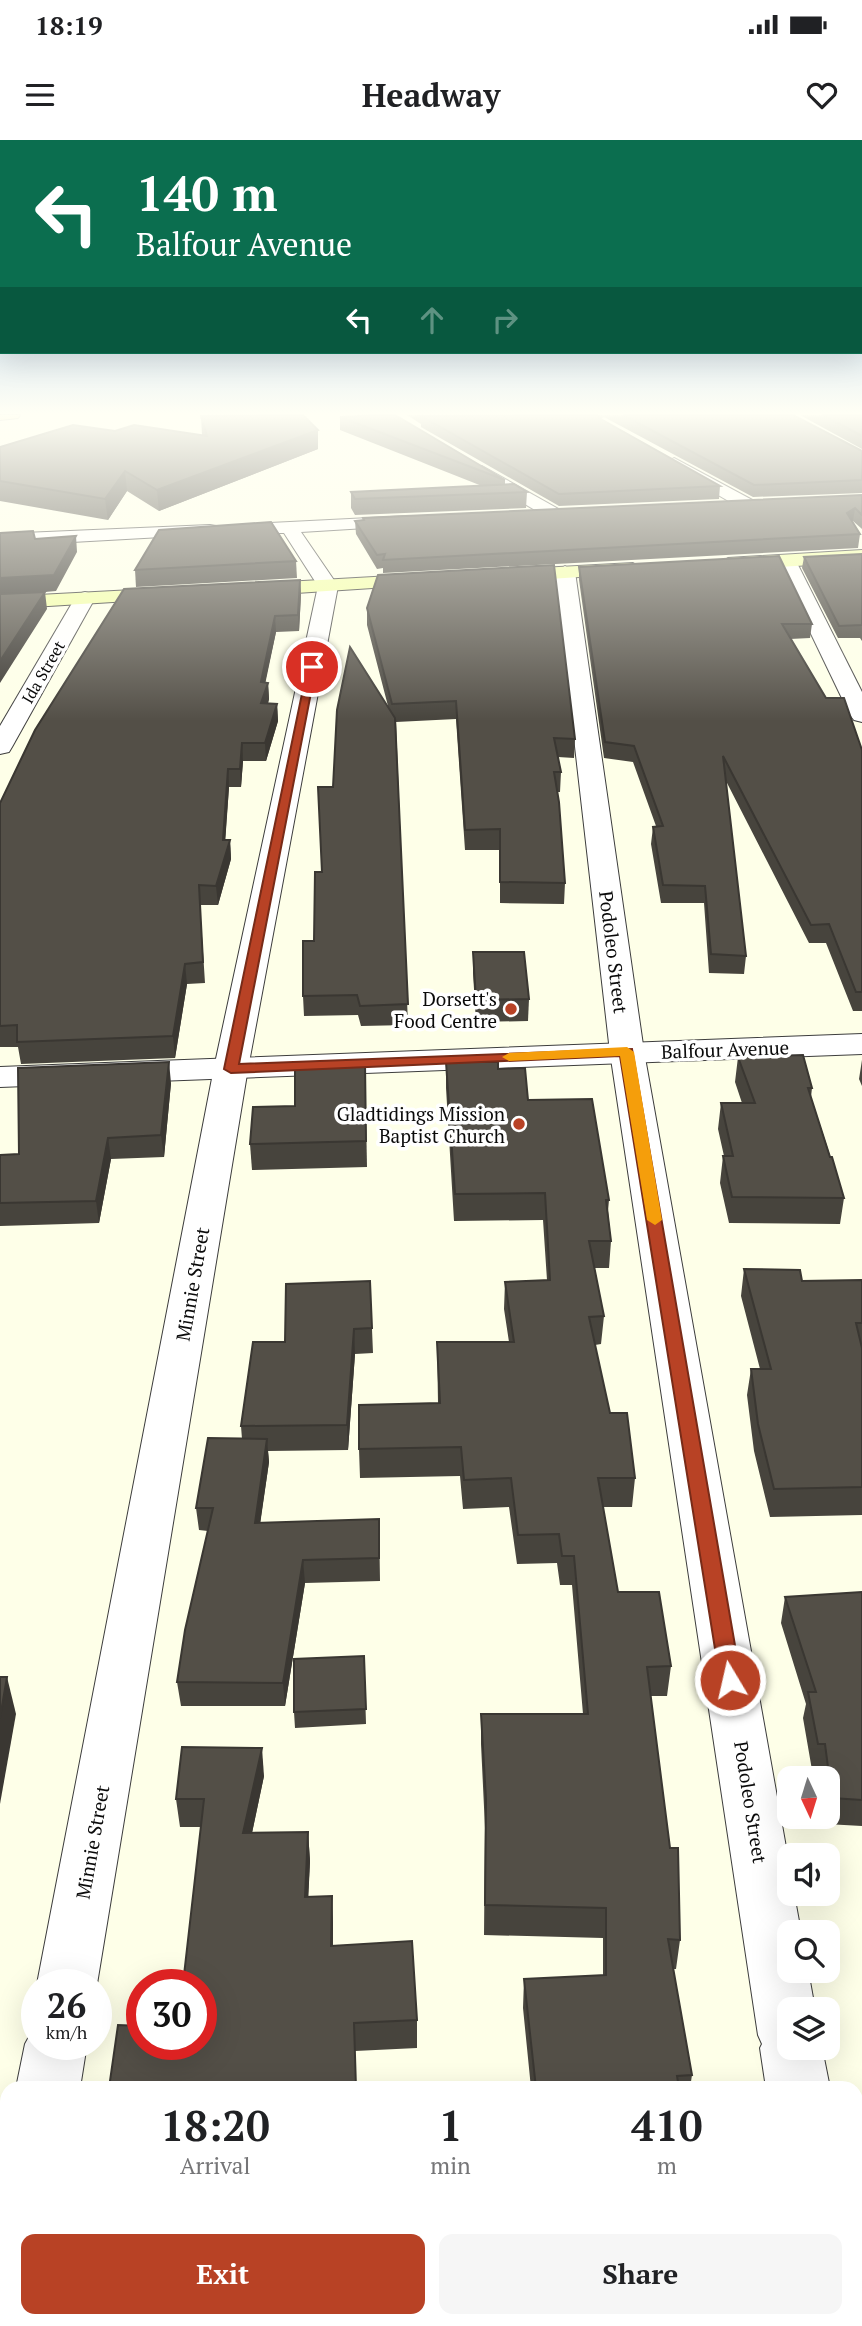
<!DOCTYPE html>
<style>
:root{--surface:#fff;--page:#f6f6f6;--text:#202124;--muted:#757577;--accent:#b84225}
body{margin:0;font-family:"PT Serif",serif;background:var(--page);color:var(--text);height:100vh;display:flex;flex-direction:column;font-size:26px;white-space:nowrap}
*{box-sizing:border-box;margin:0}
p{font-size:23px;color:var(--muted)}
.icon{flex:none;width:38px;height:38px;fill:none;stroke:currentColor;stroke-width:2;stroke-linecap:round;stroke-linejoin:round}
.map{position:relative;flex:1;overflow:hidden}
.drawer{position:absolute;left:0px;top:1941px;width:863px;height:247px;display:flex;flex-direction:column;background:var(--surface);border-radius:21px 21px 0 0;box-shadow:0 7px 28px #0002}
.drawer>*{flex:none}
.banner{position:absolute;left:0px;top:0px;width:863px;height:214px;box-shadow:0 7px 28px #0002;background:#0b6e4f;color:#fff;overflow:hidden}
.needle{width:46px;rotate:176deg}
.buttons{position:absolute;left:777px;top:1626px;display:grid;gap:14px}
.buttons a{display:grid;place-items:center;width:63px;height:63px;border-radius:14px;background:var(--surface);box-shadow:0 7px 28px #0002;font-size:35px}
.speed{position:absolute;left:21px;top:1829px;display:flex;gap:14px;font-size:35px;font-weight:700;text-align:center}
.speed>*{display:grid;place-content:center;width:91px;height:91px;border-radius:50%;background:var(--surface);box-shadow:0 7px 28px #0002;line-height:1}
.speed small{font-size:18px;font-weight:400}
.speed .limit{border:10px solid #d22;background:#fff;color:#111}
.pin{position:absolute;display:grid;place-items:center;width:60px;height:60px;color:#fff;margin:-30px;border:4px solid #fff;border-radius:50%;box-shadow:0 2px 7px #0007}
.me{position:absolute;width:77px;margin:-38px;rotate:351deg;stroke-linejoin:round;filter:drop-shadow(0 0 5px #0008)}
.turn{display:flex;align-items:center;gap:24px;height:147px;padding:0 21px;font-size:32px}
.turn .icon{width:91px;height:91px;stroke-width:2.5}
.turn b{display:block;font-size:49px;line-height:60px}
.lanes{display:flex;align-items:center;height:66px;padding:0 21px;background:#0003;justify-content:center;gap:35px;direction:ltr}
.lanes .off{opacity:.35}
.eta{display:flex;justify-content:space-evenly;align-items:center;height:119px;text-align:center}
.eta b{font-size:42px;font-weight:600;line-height:49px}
.button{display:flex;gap:14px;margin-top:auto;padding:14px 21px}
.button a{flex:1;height:80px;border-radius:14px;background:var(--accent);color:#fff;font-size:28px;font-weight:600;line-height:80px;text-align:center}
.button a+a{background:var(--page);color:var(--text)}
.status{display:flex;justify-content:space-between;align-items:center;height:49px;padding:0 35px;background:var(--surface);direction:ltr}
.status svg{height:19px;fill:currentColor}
header{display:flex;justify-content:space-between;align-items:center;height:91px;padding:0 21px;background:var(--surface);font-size:32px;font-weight:600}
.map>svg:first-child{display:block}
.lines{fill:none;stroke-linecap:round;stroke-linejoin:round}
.minor-casing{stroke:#3d3d3d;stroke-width:2}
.tertiary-casing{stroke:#3d3d3d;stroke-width:2}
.secondary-casing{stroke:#2c2c2c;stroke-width:2}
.trunk-casing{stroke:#1b1b1b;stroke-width:2}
.minor{fill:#fff;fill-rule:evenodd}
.tertiary{fill:#fff;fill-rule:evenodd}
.secondary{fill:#f2fea4;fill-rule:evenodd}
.trunk{fill:#f5dd59;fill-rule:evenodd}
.wall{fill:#47443d}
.shaded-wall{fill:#3a3732}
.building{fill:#534f47;stroke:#3a3732;stroke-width:2}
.route{fill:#b84225;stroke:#782b18;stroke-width:2}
.slow{fill:#f59e0b}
.poi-dot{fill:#b84225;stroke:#fff;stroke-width:2.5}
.labels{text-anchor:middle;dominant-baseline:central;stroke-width:7;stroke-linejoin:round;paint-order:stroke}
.far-street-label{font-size:16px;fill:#0a0a0a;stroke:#fff}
.street-label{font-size:19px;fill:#0a0a0a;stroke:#fff}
.poi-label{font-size:19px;fill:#0a0a0a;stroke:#fff;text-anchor:end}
</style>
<div class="status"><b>18:19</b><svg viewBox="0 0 49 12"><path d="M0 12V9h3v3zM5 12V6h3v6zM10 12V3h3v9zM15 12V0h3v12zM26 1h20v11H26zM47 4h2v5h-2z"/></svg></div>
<header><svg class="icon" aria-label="menu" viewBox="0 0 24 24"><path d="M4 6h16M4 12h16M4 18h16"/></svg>Headway<svg class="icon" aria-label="heart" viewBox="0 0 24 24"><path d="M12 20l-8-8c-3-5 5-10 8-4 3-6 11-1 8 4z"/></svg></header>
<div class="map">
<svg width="862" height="2186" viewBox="0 0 862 2186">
<rect width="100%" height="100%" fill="#feffe8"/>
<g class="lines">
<defs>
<g id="minor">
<path d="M674,318L756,362L759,366L756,370H744L668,326L666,323Z"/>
<path d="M482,326L562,371L565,375L556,380L550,379L476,335L474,331L476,327Z"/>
<path d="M409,376L418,381L415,385L301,392L338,446L248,928L97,1844H37L214,928L318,446L284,393H270L261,388L270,383Z"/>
<path d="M210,385L216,386L219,390L216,394L0,406V394Z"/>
<path d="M786,415L796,421L862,552V582L854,580L850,575L776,421Z"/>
<path d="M565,426L575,432L644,912L789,1724V1754H794L801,1792H789V1830H808L815,1869H789V1908H822L830,1948H766L760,1908L762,1904L758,1895L610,912L555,432Z"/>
<path d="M85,452L92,454L95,458L12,607L9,612L0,614V586L75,458L78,454Z"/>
<path d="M37,1882V1904H87L80,1948H16L25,1904Z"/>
<path d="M7,2144V2180H42L41,2186H0V2147Z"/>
<path d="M856,2153L862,2158V2186H802L801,2180H856Z"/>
</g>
<path id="tertiary" d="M862,894V914L0,947V927Z"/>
<g id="secondary">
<path d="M862,410V422L728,430L718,424L728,418Z"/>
<path d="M633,423L643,429L640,433L504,442L494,436L504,430Z"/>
<path d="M427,434L434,436L437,440L434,444L249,456L242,454L239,450L242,446L249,444Z"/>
<path d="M171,448L178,450L181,454L178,458L0,469V457Z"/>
</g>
<path id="trunk" d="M0,275H20L18,278L0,280Z"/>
</defs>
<use href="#minor" class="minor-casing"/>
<use href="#tertiary" class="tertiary-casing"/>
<use href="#secondary" class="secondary-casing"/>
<use href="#trunk" class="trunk-casing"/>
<use href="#minor" class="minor"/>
<use href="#tertiary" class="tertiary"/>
<use href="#secondary" class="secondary"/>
<use href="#trunk" class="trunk"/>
</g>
<g class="wall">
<path d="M407,275H793L862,311V353L753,357L604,277L601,279L720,346L719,359L559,366L421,287V284Z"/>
<path d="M800,275H862V309Z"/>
<path d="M201,276L318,309L159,371L127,351L108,380L0,361V307L115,291L202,295Z"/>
<path d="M340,277L505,340V345L527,352L526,368L355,375L351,368V352L482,346L340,290Z"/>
<path d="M862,355V389L853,381H852L860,394L858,408L383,433V428L377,429L356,394L355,381L363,380V378Z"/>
<path d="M862,414V501L860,498H838L802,428L804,417Z"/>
<path d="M296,421L297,438L136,447L135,430Z"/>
<path d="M579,427L812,484L810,498L790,499L826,558L862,610V871H853L826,803H809L726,641L746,816L744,834L709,833L704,763H661L651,704L653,687L656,686L633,622L604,618L579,440Z"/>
<path d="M300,440L301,455L299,491L276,492L265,542L268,543L269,559L268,564H277L278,581L266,621H243L241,647H229L225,700H230L231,719L218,765H200L205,843L187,844L175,918L21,924L18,907H0V663Z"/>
<path d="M367,468L575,599L574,618L558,617L561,632L560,652H557L565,743L564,764L500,763V710H465L456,579L396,582L408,885L361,886L358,875L304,876L303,856L314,801L322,732L388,566L367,485Z"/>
<path d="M473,812L529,859L528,881L476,882L473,833Z"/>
<path d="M738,917L812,948L811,957L844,1058L840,1084L729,1083L720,1043L723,1016H724L718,989L721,963H742L735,942Z"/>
<path d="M862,920V946L859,939Z"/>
<path d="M446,922L498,929L528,960L609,1060L608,1071L611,1101L609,1128H594L604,1176L601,1204L595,1205L610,1273L635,1338L632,1367H603L618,1452L671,1526L667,1556H651L680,1800L676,1829H673L692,1935L690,1948H531L523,1868L524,1839L603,1835V1798L484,1795L485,1688L481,1604V1574H583L572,1445H560L557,1423L517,1424L509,1367L463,1369L460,1336L360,1338L359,1309L438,1263L437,1202H509L504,1169L505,1142L547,1140L543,1080L454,1081L446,948Z"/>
<path d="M365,923L367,1027L252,1030L250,1004L295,966Z"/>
<path d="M171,943L164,1017L111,1019L99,1083L0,1086V1015L19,1014Z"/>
<path d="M744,1129L802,1141L862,1140V1375L770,1377L754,1311L747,1255L751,1229H760L741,1156Z"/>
<path d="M370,1141L373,1213L355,1214L348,1310L268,1311L269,1322L260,1383L379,1379L380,1441L305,1443L285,1566H181L177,1542L208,1391L199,1390L196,1368L242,1299L241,1286L285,1202Z"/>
<path d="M862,1452V1686L826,1684L825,1676H828V1638H821L820,1630H812L803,1578L806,1564L781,1483L785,1457Z"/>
<path d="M364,1516L366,1584L295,1588L294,1572Z"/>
<path d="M264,1636L252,1693L308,1692L310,1721L308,1757L332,1756L333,1784V1806L417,1880V1908L355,1911L201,1904V1687H180L176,1659Z"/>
</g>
<g class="shaded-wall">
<path d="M318,290V309L159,371L157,350Z"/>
<path d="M125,331L127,351L108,380L105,359Z"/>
<path d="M855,368L853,381L846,386L847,373Z"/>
<path d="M76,396L77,412L56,451L45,452L47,469L0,543V438Z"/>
<path d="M300,440L301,455L299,491L298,475Z"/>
<path d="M275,476L276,492L262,559L261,542Z"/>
<path d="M268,543L269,559L262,581L261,563Z"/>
<path d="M277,564L278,581L266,621L265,603Z"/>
<path d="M242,603L243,621L241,647L240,629Z"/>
<path d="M228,629L229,647L224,719L223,700Z"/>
<path d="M230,700L231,719L218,765L216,746Z"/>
<path d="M185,824L187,844L175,918L173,896Z"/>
<path d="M169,922L171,943L164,1017L161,995Z"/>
<path d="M108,998L111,1019L99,1083L96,1061Z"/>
<path d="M354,1189L355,1214L348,1310L347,1285Z"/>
<path d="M267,1299L269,1322L257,1406L255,1383Z"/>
<path d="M303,1420L305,1443L285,1566L283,1543Z"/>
<path d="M7,1537L16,1574L0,1664V1578Z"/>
<path d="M262,1608L264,1636L246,1721L243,1693Z"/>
<path d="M308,1692L310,1721L307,1785L305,1757Z"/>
<path d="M332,1756L333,1784L332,1834L331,1806Z"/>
</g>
<g class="building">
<path d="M303,275L318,290L157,350L125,331L105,359L0,341V328H1H0V307L73,285L115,291L134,285L207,296L201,276Z"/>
<path d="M376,275H395L505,340L340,277Z"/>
<path d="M597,275L599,278L720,346L559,354L421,276Z"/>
<path d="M623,275H793L862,311V340L754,345Z"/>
<path d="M823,275H862V296Z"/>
<path d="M514,344L527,352L355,359L351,352Z"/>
<path d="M862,355V375L855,368L847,373L860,394L383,420L385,414L377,415L355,381L364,380L363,378Z"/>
<path d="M271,382L296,421L135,430L159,390Z"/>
<path d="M33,391L35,399L76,396L54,435L0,438V393Z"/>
<path d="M862,414V485L839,486L804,417Z"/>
<path d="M779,416L812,484H782L826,558H844L862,610V852H856L829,784L811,785L723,616L746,816L711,814L705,746L663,745L653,687L663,686L634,606L605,602L579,427Z"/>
<path d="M554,425L575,599L554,598L561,632H554L559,662L565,743L500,742V689L465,690L456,561L392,564L367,468L378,435Z"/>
<path d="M300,440L298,475L275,476L261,542L268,543L261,563L277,564L265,603H242L240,629H228L223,700H230L216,746L199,745L203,822L185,824L173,896L17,902V885L0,886V663L35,590L124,449Z"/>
<path d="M45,452L0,521V454Z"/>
<path d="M350,507L395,578L408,864L360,866L357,855L303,856V801H314L315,732H322L318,647H333L337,570Z"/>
<path d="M473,812H524L529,859L476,860Z"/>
<path d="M803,915L812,948H808L830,1017H832L844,1058L732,1057L723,1016H733L721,963H755L738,917Z"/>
<path d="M169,922L161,995L108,998L96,1061L0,1063V1015L19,1014L18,928Z"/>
<path d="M446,922H498V929L525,928L528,960L592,959L609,1060H606L611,1101H589L604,1176L589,1177L610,1273H627L635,1338H598L618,1452H659L671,1526L647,1527L670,1708H678L680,1800L668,1799L692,1935L677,1936L679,1948H536L524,1839L606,1835V1768L485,1765L486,1659L481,1574H588L574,1416H562L559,1394L518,1395L511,1338L464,1340L461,1307L359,1309V1265L440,1263L437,1202H514L505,1142L550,1140L545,1053L455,1054Z"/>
<path d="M365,923L366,1001L250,1004L253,967L295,966V924Z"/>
<path d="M744,1129L800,1130L802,1141L862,1140V1183H856L862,1208V1347L774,1349L758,1284L751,1229H771Z"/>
<path d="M370,1141L372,1188L354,1189L347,1285L241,1286L253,1202H285L286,1144Z"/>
<path d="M208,1298L267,1299L255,1383L379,1379V1418L303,1420L283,1543L177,1542L185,1490L213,1368H196Z"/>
<path d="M862,1452V1660L832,1658L825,1604H818L808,1552H816L785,1457Z"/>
<path d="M364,1516L366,1569L294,1572V1519Z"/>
<path d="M0,1537H7L0,1578Z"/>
<path d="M182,1607L262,1608L243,1693L308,1692L305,1757L332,1756L331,1806L412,1801L417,1880L354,1883L356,1948H109L118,1885L142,1886V1904H201V1844H183L204,1659H176Z"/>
</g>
<linearGradient id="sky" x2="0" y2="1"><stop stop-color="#91bced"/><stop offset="0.47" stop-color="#fffff5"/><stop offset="1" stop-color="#fffff5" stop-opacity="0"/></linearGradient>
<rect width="862" height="581" fill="url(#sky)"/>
<path class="route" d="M308,525L316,527L239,924L632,909L741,1540L738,1546L730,1549L723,1546L720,1540L620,916L231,933L224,929Z"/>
<path class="slow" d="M627,907L634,912L662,1080L655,1085L647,1080L620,916L509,921L502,917L509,913Z"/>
<g class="poi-dot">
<circle cx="511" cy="869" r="7"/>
<circle cx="519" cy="984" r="7"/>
</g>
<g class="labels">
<g class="far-street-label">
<text transform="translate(43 532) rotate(-60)">Ida Street</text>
</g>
<g class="street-label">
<text transform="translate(614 812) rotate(83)">Podoleo Street</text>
<text transform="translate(725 909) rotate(-2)">Balfour Avenue</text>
<text transform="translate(192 1144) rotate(-80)">Minnie Street</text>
<text transform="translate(751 1662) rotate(81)">Podoleo Street</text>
<text transform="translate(92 1702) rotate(-80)">Minnie Street</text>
</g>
<g class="poi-label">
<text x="497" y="858">Dorsett's<tspan x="497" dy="22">Food Centre</tspan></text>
<text x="505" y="973">Gladtidings Mission<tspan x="505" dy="22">Baptist Church</tspan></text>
</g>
</g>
</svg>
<div class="buttons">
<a><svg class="needle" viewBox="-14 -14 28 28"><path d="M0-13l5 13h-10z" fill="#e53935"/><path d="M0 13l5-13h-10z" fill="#757577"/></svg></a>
<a><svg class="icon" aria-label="sound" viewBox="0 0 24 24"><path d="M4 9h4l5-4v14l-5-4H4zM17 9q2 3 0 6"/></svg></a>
<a><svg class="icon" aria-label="search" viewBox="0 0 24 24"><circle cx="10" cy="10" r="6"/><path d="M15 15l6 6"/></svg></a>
<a><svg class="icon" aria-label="layers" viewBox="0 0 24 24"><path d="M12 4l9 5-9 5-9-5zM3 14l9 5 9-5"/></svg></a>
</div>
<div class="speed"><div>26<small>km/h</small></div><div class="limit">30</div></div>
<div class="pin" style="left:312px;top:527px;background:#d93025"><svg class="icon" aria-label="arrive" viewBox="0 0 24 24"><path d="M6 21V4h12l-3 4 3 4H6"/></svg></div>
<svg class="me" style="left:730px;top:1540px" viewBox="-20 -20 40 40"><circle r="17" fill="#b84225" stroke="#fff" stroke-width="3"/><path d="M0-11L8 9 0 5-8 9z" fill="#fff"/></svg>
<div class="banner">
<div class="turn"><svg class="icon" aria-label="left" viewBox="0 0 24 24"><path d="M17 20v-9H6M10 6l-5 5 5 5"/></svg><div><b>140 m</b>Balfour Avenue</div></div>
<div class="lanes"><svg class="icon" aria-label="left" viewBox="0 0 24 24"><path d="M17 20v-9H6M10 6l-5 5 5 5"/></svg><svg class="icon off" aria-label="ahead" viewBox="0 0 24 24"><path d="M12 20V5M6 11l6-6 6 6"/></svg><svg class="icon off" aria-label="right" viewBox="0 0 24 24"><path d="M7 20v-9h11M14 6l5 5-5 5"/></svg></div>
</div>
<section class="drawer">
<div class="eta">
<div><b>18:20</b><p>Arrival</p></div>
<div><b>1</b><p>min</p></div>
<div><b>410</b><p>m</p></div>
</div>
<div class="button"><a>Exit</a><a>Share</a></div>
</section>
</div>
